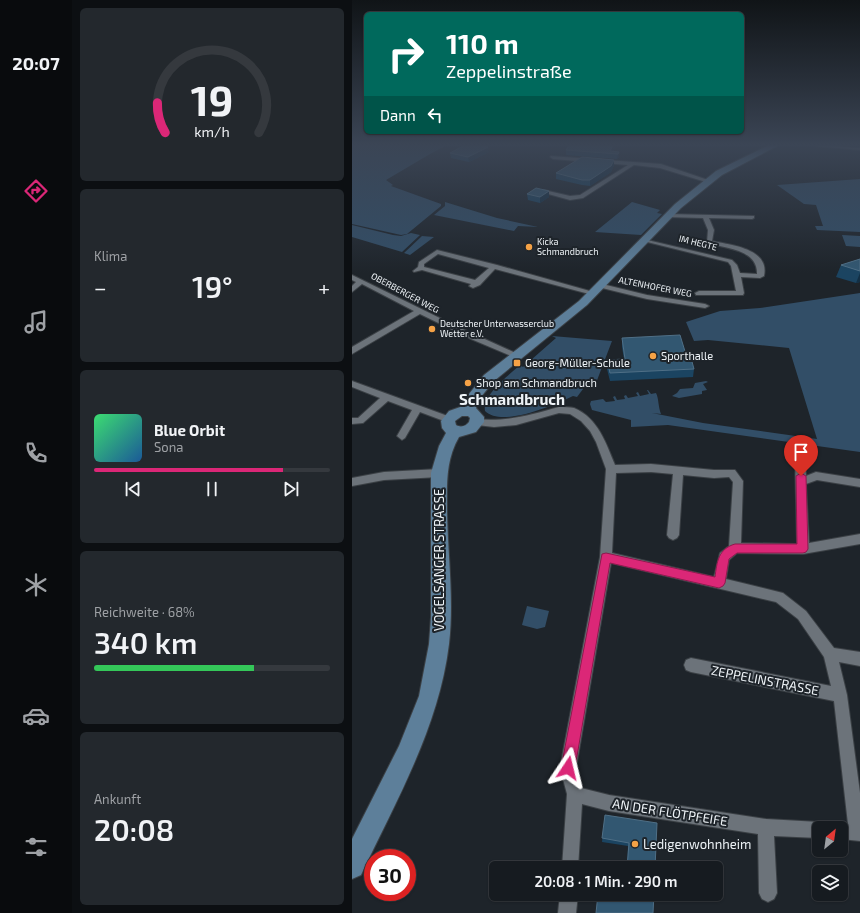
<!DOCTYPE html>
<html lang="de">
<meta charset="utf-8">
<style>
body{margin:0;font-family:"Exo 2",sans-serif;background:#23282d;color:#f1f3f6;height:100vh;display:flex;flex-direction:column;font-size:15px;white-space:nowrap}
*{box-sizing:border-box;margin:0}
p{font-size:13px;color:#9ea1a5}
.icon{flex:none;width:22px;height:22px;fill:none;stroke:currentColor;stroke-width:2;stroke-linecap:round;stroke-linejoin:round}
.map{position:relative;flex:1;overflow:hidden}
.panel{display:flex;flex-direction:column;gap:8px;padding:8px;background:#0c0f12;width:280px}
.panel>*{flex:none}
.top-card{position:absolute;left:12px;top:12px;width:380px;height:122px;border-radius:6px;box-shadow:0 1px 3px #0004,0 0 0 1px #35393e;background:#00695c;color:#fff;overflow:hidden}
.needle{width:26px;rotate:29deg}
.buttons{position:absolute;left:460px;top:821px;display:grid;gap:8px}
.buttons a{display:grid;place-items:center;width:36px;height:36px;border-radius:6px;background:#161b20;box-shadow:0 1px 3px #0004,0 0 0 1px #35393e;font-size:20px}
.speed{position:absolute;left:12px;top:849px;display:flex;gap:8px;font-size:20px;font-weight:700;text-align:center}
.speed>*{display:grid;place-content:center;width:52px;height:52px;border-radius:50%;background:#161b20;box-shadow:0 1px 3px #0004,0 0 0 1px #35393e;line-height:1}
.speed .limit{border:6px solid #d22;background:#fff;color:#111}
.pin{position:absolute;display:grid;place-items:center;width:34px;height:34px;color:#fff;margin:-41px -17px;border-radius:50% 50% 50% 0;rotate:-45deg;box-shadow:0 0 4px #0007}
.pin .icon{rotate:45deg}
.me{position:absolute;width:44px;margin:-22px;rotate:10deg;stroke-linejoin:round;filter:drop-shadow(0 0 3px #0008)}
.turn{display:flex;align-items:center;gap:14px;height:84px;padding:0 16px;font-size:18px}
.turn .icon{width:52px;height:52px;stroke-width:2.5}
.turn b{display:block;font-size:28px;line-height:34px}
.then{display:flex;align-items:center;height:38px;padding:0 16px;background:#0003;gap:8px;font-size:15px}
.big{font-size:30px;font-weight:600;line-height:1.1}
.panel .tile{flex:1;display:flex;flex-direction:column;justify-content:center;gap:6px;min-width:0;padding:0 14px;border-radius:6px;background:#23282d}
.panel .dial{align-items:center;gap:0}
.dial svg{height:104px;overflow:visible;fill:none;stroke:#35393e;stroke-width:7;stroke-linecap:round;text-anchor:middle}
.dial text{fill:#f1f3f6;stroke:none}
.song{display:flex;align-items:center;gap:12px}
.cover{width:48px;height:48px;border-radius:6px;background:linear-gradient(135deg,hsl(140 70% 55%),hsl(210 70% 35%))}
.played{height:4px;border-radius:2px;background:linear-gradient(90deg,#db2777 80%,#35393e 80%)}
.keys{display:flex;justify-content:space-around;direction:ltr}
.heat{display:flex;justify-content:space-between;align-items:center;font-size:22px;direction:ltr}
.charge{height:6px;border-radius:3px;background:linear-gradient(90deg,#34c759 68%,#35393e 0)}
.trip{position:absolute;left:137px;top:861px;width:234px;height:40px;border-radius:6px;background:#161b20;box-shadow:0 1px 3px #0004,0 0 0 1px #35393e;font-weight:600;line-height:40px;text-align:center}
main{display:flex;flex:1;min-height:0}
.dock{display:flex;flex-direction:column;width:72px;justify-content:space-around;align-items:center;background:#090b0d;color:#9ea1a5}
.dock .icon{width:28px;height:28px}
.dock .active{color:#db2777}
.dock b{font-size:18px;color:#f1f3f6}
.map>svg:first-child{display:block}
.green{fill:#324e67}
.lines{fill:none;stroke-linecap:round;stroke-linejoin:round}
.street-casing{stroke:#3b4045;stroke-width:2}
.secondary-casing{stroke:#3b4045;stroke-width:2}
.street{fill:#6c737a;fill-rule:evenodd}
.secondary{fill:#5d7f9a;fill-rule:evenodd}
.wall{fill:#1b4461}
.shaded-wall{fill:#132f44}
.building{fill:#325771;stroke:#4f6f86}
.route{fill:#db2777;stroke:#8e194d}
.poi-dot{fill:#f5a246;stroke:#1e242a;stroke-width:1.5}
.labels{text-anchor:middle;stroke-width:4;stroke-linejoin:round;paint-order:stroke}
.far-poi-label{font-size:9px;fill:#eef3f7;stroke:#1e242a;text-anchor:start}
.far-street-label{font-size:9px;fill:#eef3f7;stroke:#1e242a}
.poi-label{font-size:11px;fill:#eef3f7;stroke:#1e242a;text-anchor:start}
.near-street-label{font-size:13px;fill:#eef3f7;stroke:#1e242a}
.near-poi-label{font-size:13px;fill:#eef3f7;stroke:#1e242a;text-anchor:start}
.district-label{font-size:15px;font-weight:bold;fill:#eef3f7;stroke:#1e242a}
</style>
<main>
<nav class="dock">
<b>20:07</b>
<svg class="icon active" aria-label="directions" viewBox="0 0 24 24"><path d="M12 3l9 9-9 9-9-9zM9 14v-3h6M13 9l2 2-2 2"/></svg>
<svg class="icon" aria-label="music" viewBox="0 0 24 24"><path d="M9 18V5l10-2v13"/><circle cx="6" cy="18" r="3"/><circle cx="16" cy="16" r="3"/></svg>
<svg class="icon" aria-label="phone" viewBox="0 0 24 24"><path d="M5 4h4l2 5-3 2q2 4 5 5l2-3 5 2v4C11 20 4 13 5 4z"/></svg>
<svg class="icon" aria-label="climate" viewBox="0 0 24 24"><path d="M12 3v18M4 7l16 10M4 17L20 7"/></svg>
<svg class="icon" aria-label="car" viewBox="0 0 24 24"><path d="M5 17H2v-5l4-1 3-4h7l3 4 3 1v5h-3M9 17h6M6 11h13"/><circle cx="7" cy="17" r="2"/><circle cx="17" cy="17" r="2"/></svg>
<svg class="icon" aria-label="filters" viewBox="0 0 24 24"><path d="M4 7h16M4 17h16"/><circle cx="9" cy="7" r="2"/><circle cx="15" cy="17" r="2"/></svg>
</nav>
<section class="panel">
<div class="tile dial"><svg viewBox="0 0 100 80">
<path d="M14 69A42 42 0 1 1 86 69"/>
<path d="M14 69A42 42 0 0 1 8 46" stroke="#db2777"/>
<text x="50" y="56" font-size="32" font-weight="700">19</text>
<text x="50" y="72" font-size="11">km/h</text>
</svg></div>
<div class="tile"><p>Klima</p>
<div class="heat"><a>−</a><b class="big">19°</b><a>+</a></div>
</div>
<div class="tile">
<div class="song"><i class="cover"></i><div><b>Blue Orbit</b><p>Sona</p></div></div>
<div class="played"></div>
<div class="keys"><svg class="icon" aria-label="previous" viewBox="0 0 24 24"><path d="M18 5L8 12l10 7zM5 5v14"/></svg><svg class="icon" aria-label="pause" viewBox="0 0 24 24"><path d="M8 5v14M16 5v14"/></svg><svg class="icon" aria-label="next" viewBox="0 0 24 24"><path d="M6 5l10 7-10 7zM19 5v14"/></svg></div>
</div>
<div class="tile"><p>Reichweite · 68%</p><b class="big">340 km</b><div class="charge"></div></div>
<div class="tile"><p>Ankunft</p><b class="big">20:08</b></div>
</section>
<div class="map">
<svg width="508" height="913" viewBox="0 0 508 913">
<rect width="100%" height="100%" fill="#1e242a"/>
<g class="green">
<polygon points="5,145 148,145 93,146 78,154 34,180 41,185 39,186 89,204 89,206 55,234 49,235 0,224 0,146"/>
<polygon points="508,179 508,232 465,230 463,226 471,226 464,205 452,204 425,185"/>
<polygon points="93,202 145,218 186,227 166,226 162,231 82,215 93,206"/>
<polygon points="280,202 308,210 305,213 310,214 289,235 243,232"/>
<polygon points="0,225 41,235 49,236 59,233 68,235 50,252 0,237"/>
<polygon points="490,235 508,236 508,247 494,246"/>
<polygon points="70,236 82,237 58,255 52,253"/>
<path d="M508,293V452L316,425L279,427V420L240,410L238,404L239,401L251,399L254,402L263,401L261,397L263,396L265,400L273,399L272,396L274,395L276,398L286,396L284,393L286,392L288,396L297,394L295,390H296L299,394L304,393C307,399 306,407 309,414L300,413L351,423L465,439L437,348L356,340L342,341L334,322L368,311L408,308Z"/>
<path d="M200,336L260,341L244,383L231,385V389L225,397L221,396C202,405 150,428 133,411C130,395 157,375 168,365L171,367L204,338Z"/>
<polygon points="354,381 356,382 351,384 355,390 350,391 350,394 327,398 320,396 325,393 328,389 341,388 343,383"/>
<polygon points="175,606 197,611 193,627 185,629 170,625"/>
</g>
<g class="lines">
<g class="street-casing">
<g id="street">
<polygon points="462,145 508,148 508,150 464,146"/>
<polygon points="199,156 309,164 359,181 354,182 308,168 282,165 231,198 218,200 189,192 192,190 218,196 228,195 276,165 201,159 198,157"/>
<path d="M316,214L402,216V218L400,219L357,218L362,230L360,241C378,245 418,248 412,276L408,278L389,277L392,293L391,295H344L343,293L347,291H384L379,266L376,262L291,241V239L380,260L385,265L388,273L405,274C406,249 372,248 355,243L356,230L351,218L314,217L313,216Z"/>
<path d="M85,250L145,265L245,293L241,295L143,269L128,285L121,288L117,286L119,284L70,270L62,272L61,271L66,267L67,262ZM86,254L137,268L123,280L72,267V264Z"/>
<polygon points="0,275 104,326 168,355 164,358 119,339 68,314 0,354 0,347 62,311 10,284 0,292 0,286 4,282 0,280"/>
<polygon points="246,283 295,295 353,304 357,306 353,308 295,299 246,287"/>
<polygon points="0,381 93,415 101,416 103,418 101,420 92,421 68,412 53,438 50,440 45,436 60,410 36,401 11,423 0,424 0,418 6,418 28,398 0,387"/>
<path d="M207,407C212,407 218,407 222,408C246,418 254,443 263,465L299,464L362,470H383L391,481L389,543L445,544L443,457L444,454H452L453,457L454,476L464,472L508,479V487L465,480L454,484L457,543L508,534V544L451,554L385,553L377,560L374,579L431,593L454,611L482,648L508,652V666L487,662L495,695L508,793V841L489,839V828H482L483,825L489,823L496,824L482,701L339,672L334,670L332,665L334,660L339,658L479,686L472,657L446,619L424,602L259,563L224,768L229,788L257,795L414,819L467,822L473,824L474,828H467V838L422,836L425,893L422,899L416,902L410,899L407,893L406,834L257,811L230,804L226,868H210L215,794L208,768L248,557L254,469L244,442L238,431L229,421L218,414L207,413L164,425L142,427L125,425L120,422L125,419C155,422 178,415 207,407ZM299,472L321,474L315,535L317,538L321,540L325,538L327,535L331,475L362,478L377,477L381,482L377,546L368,553L362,577L260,553L264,473Z"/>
<polygon points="87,469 91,470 92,473 91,476 87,477 32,480 0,486 0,478 32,472"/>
<polygon points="208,894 226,894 224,913 206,913"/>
</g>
</g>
<g class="secondary-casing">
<path id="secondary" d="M417,145H427L370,175L329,208L235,305L142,381L128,398L124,408L132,417V422L124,432L107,437C93,461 95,487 95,513C96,556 102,601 97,644C87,727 44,801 9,875L0,879V839L47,746L67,696L77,644L79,617V473L87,446L94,433L90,428L89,421L97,411L111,406L117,394L132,375L227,301L323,204L364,171ZM110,416H116L118,418L117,422C114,426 109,428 104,425L103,421Z"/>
</g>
<use href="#street" class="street"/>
<use href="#secondary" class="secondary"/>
</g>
<g class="wall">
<polygon points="217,145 264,145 261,151 267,152 267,157 265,159 214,155 214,150"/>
<polygon points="137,152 117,162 99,158 98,153"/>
<polygon points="262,160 262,165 259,172 238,186 230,185 204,179 204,173"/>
<polygon points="175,194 197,197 188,203 176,200"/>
<polygon points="508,259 508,282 504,283 484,277 489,265"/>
<polygon points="270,338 335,358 342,369 341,377 258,381 255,369 255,360 272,359 270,347"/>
<polygon points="253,815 303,868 275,868 276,846 250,842"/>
</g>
<g class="shaded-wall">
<polygon points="261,145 264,145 260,153 258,151"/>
<polygon points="136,147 137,152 117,162 116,157"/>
<polygon points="267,152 267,157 265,159 266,154"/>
<polygon points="262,160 262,165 259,172 238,186 238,180"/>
<polygon points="197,191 197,197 188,203 188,197"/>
<polygon points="508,273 508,282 504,283"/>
</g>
<g class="building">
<polygon points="113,145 129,145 136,147 116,157 98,153"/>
<polygon points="217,145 261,145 258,151 267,152 266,154 214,150"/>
<polygon points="230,157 262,160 259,166 238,180 230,180 204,173"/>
<polygon points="184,188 197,191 188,197 175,194"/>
<polygon points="508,259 508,271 489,265"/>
<polygon points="328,335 335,358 339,358 342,369 258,373 255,360 273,359 270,338"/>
<polygon points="253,815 305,823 303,868 275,868 277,843 250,838"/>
<polygon points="246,894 302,894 301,913 244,913"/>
</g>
<linearGradient id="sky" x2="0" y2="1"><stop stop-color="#101417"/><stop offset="0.53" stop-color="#3b4555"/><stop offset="1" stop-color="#3b4555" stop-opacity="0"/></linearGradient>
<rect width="508" height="273" fill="url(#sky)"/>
<path class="route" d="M449,473L454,476L456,549L454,552L451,553H385L377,559L373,583L371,586L367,588L258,563L223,768L221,773L216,775L211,773L209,768L250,554L254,553L363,577C365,562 366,549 383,544H445L444,476Z"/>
<g class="poi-dot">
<circle cx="177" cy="247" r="4"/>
<circle cx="80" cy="329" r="4"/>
<circle cx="301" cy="356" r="4"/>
<rect x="161" y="359" width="8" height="8" rx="2"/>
<circle cx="116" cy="383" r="4"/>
<circle cx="283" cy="844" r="4"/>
</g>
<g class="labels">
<g class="far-poi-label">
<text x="185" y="245">Kicka<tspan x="185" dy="10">Schmandbruch</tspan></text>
<text x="88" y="327">Deutscher Unterwasserclub<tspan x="88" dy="10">Wetter e.V.</tspan></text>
</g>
<g class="far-street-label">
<text transform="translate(346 243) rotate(14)" y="3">IM HEGTE</text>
<text transform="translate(303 287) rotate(11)" y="3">ALTENHOFER WEG</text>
<text transform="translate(53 293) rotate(28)" y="3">OBERBERGER WEG</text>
</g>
<g class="poi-label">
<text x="309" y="360">Sporthalle</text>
<text x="173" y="367">Georg-Müller-Schule</text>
<text x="124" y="387">Shop am Schmandbruch</text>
</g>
<g class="near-street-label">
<text transform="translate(87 560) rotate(-90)" y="5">VOGELSANGER STRASSE</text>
<text transform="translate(413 680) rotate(11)" y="5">ZEPPELINSTRASSE</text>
<text transform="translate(318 812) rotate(9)" y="5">AN DER FLÖTPFEIFE</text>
</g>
<g class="near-poi-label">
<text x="291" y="849">Ledigenwohnheim</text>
</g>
<g class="district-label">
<text x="160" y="405">Schmandbruch</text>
</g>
</g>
</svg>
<div class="buttons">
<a><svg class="needle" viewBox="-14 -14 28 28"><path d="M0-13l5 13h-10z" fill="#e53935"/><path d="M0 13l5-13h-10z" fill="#9ea1a5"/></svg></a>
<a><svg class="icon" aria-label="layers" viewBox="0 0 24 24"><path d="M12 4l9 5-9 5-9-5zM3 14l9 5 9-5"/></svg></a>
</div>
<div class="speed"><div class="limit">30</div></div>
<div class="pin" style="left:449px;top:476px;background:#d93025"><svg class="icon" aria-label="arrive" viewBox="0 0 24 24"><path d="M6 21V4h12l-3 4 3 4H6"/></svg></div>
<svg class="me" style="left:216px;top:768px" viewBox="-20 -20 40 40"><path d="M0-17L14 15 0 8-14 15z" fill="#db2777" stroke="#fff" stroke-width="4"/></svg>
<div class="trip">20:08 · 1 Min. · 290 m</div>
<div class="top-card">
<div class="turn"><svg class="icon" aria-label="right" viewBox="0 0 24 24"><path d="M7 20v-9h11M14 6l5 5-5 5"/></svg><div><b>110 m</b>Zeppelinstraße</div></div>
<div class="then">Dann<svg class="icon" aria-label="left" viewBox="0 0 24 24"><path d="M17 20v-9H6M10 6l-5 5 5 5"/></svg></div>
</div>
</div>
</main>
